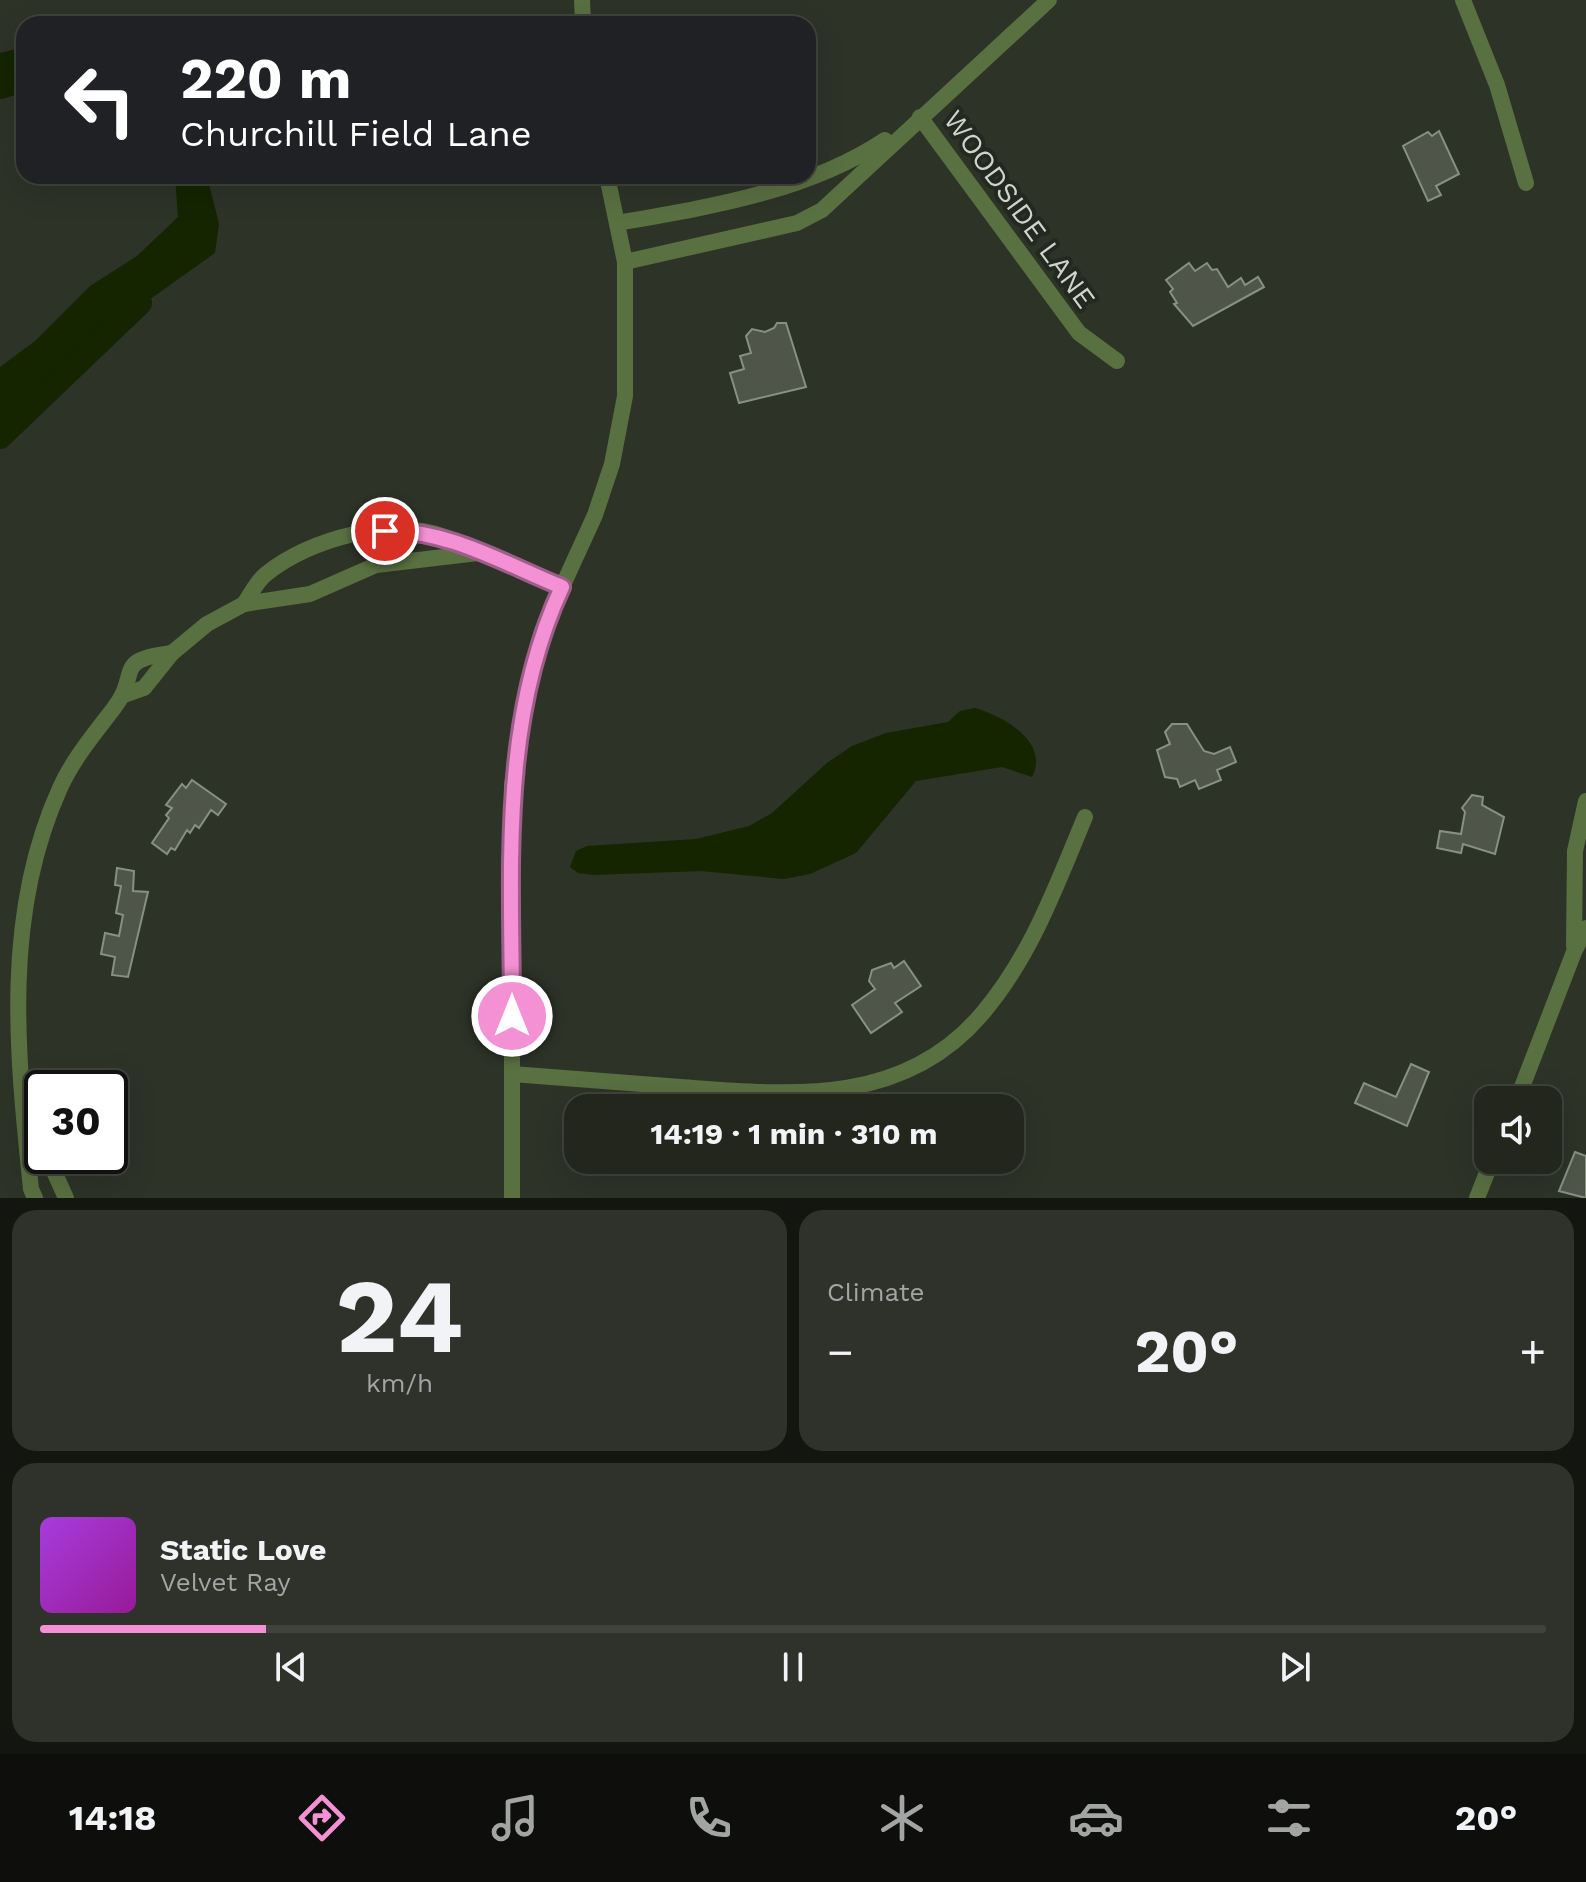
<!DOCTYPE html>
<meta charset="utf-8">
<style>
body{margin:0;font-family:"Work Sans",sans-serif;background:#2e322a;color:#f1f3f6;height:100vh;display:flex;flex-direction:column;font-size:30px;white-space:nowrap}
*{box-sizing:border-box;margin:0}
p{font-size:26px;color:#a2a5a4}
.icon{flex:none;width:44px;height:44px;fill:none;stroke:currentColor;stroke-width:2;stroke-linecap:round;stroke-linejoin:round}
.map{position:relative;height:1198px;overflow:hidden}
.panel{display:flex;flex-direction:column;gap:12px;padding:12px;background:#131510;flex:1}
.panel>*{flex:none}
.hud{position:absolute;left:16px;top:16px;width:800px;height:168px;border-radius:24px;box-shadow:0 8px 32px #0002,0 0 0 2px #3f433b;background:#202124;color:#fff;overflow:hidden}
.buttons{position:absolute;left:1474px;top:1086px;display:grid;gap:16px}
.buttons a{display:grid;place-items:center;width:88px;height:88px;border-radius:16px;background:#22261d;box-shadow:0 8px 32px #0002,0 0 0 2px #3f433b;font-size:40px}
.speed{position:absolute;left:24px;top:1070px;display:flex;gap:16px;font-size:40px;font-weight:700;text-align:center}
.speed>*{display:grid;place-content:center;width:104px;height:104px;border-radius:50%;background:#22261d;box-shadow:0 8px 32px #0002,0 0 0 2px #3f433b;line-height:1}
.speed .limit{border:4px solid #111;border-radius:12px;background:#fff;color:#111}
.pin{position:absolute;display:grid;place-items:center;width:68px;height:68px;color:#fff;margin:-34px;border:4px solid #fff;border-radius:50%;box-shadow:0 2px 8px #0007}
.me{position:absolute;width:88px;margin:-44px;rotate:0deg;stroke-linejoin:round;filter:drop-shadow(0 0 6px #0008)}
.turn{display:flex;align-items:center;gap:28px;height:168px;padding:0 32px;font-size:36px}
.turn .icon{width:104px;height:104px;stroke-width:2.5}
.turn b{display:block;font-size:56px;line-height:68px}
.big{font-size:60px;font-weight:700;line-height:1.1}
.panel .widget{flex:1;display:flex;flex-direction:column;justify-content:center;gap:12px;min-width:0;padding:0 28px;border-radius:24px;background:#2e322a}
.panel .dial{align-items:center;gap:0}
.dial b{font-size:104px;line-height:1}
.song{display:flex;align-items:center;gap:24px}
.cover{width:96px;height:96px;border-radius:12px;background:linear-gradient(135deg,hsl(280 70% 55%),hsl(300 70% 35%))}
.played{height:8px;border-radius:4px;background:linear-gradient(90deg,#f491d4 15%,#3f433b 15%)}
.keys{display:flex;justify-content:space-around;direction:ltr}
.heat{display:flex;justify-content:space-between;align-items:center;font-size:44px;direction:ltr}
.panel .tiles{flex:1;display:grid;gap:12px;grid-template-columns:1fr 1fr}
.widget:last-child{grid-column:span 2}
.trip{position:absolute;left:564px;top:1094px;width:460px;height:80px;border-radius:24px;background:#22261d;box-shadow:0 8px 32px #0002,0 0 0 2px #3f433b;font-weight:700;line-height:80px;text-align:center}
.menu{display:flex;height:128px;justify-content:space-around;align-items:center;background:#0e0f0c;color:#a2a5a4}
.menu .icon{width:56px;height:56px}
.menu .on{color:#f491d4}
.menu b{font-size:36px;color:#f1f3f6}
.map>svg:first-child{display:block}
.water{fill:#142500}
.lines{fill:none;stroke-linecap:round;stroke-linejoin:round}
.river{stroke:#142500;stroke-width:24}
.building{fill:#4f5649;stroke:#889082;stroke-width:2}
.minor{stroke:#597041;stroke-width:16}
.route-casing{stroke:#9f5e8a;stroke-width:20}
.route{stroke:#f491d4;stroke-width:14}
.labels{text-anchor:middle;stroke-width:8;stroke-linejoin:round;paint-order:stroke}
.street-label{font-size:28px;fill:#d0d4cc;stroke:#23291e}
</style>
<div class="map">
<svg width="1586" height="1198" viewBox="0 0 1586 1198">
<rect width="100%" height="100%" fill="#2d3327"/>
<g class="water">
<polygon points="24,47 24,76 0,82 0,53"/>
<polygon points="175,176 207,176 219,224 215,253 101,334 0,444 0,367 35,341 90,286 137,256 178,217"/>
<path d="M975,708C1003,716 1050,742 1032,777L1002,767L916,781L856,853L810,874L784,879L701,871L593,875L578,873L570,867L576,851L587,846L696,839L749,826L772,813L827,763L852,746L886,733L948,722L960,711Z"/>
</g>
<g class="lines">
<g class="river">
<polyline points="0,87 24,80"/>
<polyline points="0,437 140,303"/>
</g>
</g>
<g class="building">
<polygon points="1439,131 1459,174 1436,186 1441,195 1428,201 1403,146 1428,132 1432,136"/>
<polygon points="1189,263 1195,271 1207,263 1212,270 1217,269 1228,287 1241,278 1245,285 1258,277 1264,287 1193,326 1174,304 1177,303 1170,292 1173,289 1166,280"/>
<polygon points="777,323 786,323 806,387 739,403 730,373 744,369 740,356 751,353 746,336 752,329 765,332 774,328"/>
<polygon points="1172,724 1187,724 1204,751 1214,754 1230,747 1236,762 1217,770 1221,780 1199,789 1195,780 1180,787 1177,779 1165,777 1157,750 1170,744 1165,732"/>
<polygon points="192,780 226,804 218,815 211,810 199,828 195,825 190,833 187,830 175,850 171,848 167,854 152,843 169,818 166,815 172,808 166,805 182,784 186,788"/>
<polygon points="1472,795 1483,797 1482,805 1504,817 1495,854 1463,844 1461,853 1437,848 1440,831 1461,834 1465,812 1462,808"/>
<polygon points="117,868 134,871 133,891 148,892 128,977 112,975 115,957 101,954 105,933 119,936 123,915 116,913 121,886 115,885"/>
<polygon points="904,961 921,986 895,1003 902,1012 871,1033 852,1005 875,989 869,981 872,970 891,963 894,968"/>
<polygon points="1411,1064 1429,1072 1407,1126 1355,1103 1364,1083 1396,1097"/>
<polygon points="1575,1152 1586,1156 1586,1198 1559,1191"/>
</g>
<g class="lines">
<g class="minor">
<polyline points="582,0 583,24"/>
<polyline points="1463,0 1497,85 1526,183"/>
<polyline points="920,117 1079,333 1117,361"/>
<path d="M617,223C708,207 807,192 885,140"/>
<polyline points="625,262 797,223 822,210 1049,0"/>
<path d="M244,604C251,594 257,581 266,574C311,538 393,516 448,538C486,553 524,572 562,587"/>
<polyline points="124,695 144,688 172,653 207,624 244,604 310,594 376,565 478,553"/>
<polyline points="1574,946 1575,851 1586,801"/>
<path d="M512,1074C568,1078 625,1083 681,1087C790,1095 902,1107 981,1015C1031,957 1056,886 1085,817"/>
<polyline points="1517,1100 1574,952 1586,928"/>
<polyline points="27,1118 42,1146"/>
<polyline points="47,1156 66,1198"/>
<path d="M35,1198L31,1189C17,1053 2,916 60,788C73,759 95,733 114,708C141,673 112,660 172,653"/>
<polyline points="512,1198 512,785 526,693 542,631 595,515 612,464 625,396 625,262 607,176"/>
<polyline points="1477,1198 1492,1160"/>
</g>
</g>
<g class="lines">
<g class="route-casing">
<path id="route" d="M385,531C447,529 505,564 562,587C499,722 512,871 512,1016"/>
</g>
<use href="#route" class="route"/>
</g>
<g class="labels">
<g class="street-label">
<text transform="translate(1020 209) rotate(54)" y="10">WOODSIDE LANE</text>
</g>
</g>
</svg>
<div class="buttons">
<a><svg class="icon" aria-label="sound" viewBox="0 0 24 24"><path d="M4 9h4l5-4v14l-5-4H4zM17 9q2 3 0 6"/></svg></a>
</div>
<div class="speed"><div class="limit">30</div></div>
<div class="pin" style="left:385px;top:531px;background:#d93025"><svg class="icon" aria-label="arrive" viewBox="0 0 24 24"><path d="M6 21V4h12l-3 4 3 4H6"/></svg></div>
<svg class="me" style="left:512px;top:1016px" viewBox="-20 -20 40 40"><circle r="17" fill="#f491d4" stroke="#fff" stroke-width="3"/><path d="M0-11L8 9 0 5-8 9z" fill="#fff"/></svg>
<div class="trip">14:19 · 1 min · 310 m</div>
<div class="hud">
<div class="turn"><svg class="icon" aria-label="left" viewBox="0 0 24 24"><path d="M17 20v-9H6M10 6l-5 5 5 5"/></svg><div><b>220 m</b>Churchill Field Lane</div></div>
</div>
</div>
<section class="panel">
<div class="tiles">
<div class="widget dial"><b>24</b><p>km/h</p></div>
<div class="widget"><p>Climate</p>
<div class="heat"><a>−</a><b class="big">20°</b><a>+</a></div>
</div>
<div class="widget">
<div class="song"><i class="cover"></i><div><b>Static Love</b><p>Velvet Ray</p></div></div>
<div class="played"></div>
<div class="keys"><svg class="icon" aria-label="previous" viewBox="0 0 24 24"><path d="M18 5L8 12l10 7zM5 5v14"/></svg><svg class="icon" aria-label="pause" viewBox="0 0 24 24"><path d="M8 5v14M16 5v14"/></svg><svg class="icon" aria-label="next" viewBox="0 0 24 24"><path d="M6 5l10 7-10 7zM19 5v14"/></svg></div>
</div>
</div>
</section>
<nav class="menu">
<b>14:18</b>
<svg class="icon on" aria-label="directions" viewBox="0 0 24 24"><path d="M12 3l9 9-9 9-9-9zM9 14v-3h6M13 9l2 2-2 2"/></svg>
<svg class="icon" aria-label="music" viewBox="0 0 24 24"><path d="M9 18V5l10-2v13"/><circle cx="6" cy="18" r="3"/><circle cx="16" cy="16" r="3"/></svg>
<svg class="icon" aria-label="phone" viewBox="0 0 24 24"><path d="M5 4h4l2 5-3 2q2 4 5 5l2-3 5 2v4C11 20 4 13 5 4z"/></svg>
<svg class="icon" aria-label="climate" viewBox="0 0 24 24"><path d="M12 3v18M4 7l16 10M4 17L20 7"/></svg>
<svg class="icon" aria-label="car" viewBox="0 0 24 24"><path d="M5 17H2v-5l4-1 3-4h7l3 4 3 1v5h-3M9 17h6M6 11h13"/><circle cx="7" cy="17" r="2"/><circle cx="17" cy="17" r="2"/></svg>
<svg class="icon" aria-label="filters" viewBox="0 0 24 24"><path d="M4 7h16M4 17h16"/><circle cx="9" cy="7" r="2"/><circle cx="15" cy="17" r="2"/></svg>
<b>20°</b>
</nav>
